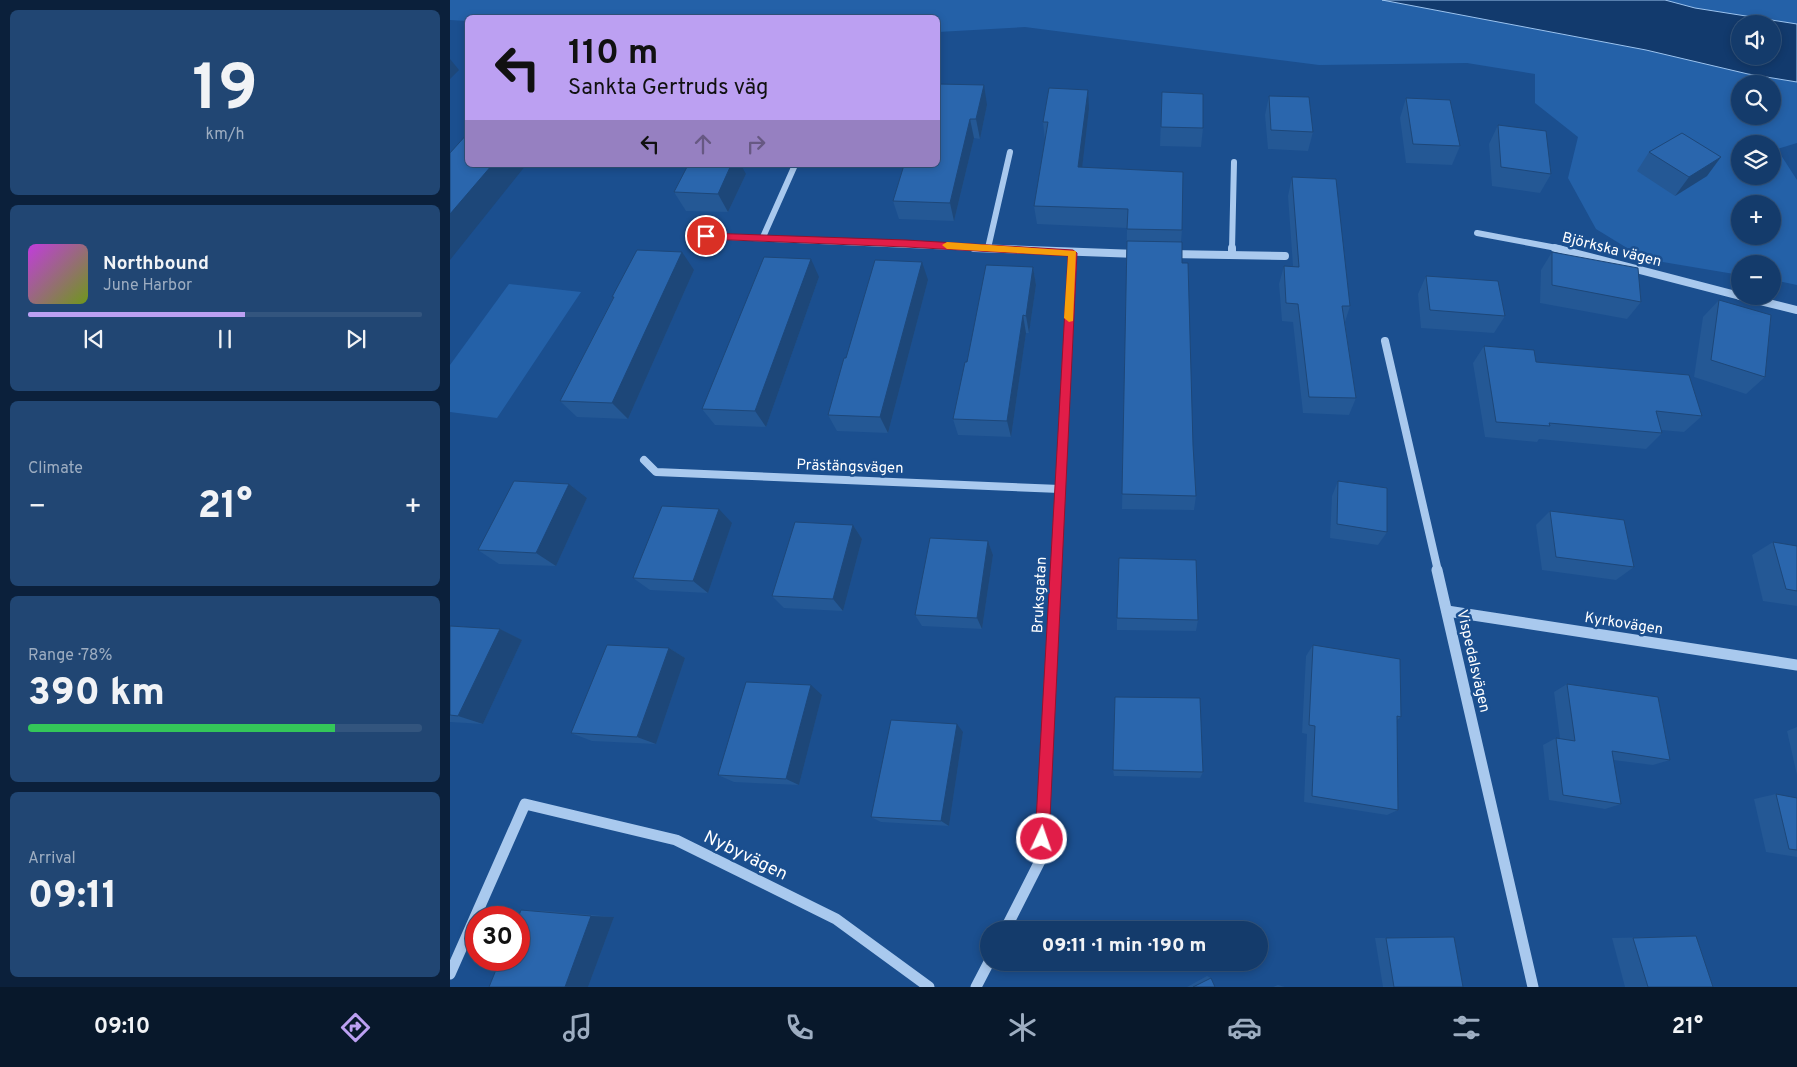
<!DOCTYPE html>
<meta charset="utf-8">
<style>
body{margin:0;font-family:Overpass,sans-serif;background:#214673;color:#f1f3f6;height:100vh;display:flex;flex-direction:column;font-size:19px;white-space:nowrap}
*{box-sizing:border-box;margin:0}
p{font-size:16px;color:#9dadc1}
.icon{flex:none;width:28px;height:28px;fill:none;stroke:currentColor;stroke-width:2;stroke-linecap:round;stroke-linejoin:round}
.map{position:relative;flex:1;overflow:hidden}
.sheet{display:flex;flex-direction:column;gap:10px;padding:10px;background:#0b203b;width:450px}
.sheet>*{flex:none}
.banner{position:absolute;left:15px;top:15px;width:475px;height:152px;border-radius:8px;box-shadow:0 2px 8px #0003,0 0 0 1px #33557e;background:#bca0f2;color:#111;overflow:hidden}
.controls{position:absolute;left:1281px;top:15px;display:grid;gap:10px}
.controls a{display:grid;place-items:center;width:50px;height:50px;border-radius:50%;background:#143b6b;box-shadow:0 2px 8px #0003,0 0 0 1px #33557e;font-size:25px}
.speed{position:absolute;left:15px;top:906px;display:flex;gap:10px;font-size:25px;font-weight:700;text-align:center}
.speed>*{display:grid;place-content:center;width:65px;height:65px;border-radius:50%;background:#143b6b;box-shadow:0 2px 8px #0003,0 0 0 1px #33557e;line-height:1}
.speed .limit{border:8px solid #d22;background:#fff;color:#111}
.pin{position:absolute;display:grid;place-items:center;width:42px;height:42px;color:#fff;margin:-21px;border:2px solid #fff;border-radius:50%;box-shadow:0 1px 5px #0007}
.me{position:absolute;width:55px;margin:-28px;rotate:3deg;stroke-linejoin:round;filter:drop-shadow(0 0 4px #0008)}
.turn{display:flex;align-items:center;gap:18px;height:105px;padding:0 20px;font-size:22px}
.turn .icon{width:65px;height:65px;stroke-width:2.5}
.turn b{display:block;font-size:35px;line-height:42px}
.lanes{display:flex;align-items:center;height:48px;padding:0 20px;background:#0003;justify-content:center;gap:25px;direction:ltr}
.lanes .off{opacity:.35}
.big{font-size:38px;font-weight:800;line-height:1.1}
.sheet .tile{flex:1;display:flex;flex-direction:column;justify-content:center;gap:8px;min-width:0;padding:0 18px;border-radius:8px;background:#214673}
.sheet .dial{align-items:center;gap:0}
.dial b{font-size:65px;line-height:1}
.song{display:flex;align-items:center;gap:15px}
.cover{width:60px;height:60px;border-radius:8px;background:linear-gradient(135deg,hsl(290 70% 55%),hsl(80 70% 35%))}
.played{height:5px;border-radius:2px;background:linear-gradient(90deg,#bca0f2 55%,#33557e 55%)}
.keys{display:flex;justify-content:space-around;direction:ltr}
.heat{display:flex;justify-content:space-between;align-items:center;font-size:28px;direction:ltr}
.charge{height:8px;border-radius:4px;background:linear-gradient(90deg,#34c759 78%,#33557e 0)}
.trip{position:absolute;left:530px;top:921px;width:288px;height:50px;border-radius:25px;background:#143b6b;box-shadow:0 2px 8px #0003,0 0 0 1px #33557e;font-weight:800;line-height:50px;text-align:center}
.tab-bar{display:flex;height:80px;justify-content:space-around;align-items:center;background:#08182b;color:#9dadc1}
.tab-bar .icon{width:35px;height:35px}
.tab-bar .on{color:#bca0f2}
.tab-bar b{font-size:22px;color:#f1f3f6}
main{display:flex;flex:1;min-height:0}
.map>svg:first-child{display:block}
.green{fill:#2461a8;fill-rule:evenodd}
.water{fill:#123a6d;stroke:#9cc4f0;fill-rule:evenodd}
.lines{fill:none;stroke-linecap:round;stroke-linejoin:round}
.minor-far2{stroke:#a9c9ee;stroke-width:6}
.minor-far1{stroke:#a9c9ee;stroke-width:8}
.minor{stroke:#a9c9ee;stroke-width:11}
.wall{fill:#245895}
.shaded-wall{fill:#1d4779}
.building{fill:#2a66ad;stroke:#1d4779}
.route{fill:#e11d48;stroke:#92132f}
.slow{fill:#f59e0b}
.labels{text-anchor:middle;stroke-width:5;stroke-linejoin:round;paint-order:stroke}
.street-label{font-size:15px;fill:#fff;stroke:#1b4f8f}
.near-street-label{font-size:18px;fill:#fff;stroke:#1b4f8f}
</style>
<main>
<section class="sheet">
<div class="tile dial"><b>19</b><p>km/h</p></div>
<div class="tile">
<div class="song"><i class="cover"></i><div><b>Northbound</b><p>June Harbor</p></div></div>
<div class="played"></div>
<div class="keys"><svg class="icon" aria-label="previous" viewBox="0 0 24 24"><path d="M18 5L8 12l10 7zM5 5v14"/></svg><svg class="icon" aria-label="pause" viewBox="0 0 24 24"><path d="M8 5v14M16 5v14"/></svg><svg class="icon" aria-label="next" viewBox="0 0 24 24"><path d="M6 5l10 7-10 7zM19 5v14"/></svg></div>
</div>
<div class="tile"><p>Climate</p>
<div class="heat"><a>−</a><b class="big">21°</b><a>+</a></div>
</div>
<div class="tile"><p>Range · 78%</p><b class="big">390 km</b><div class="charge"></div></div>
<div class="tile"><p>Arrival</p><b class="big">09:11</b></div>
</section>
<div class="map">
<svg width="1347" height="987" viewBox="0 0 1347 987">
<rect width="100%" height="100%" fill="#1b4f8f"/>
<g class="green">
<path d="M0,0H932L1196,50L1298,74L1347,82V143L1327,149L1347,180V285L1323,280L1322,264H1290V275L1195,259L1146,229L1118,178L1128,137L1085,103V74L1017,63L869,65L575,27L488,32V18H18L17,21L0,20ZM1290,84H1322V116H1290ZM1290,144H1322V176H1290ZM1290,204H1322V236H1290Z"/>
<polygon points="1215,0 1347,0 1347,24 1245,8"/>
<polygon points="59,284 131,292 47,418 0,412 0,365"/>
</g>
<path class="water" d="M932,0H1215L1245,8L1347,24V82L1298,74L1196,50ZM1290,24H1322V56H1290Z"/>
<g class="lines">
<g class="minor-far2">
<polyline points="1027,233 1112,249"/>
<polyline points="256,236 551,249"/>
<polyline points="313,237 345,165"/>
<polyline points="538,248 560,152"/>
<polyline points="782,249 784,162"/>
</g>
<g class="minor-far1">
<polyline points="524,248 687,254"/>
<polyline points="1105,248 1290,296"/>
<polyline points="720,254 835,256"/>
<polyline points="782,255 782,248"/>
<polyline points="1290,296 1347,310"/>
<polyline points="935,341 988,571"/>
<polyline points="194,460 206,472 610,489"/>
<polyline points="606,571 623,253"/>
</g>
<g class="minor">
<polyline points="987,570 1083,987"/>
<polyline points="997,611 1347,665"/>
<polyline points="555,930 591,859 606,570"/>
<polyline points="0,974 75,804 226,840 386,919 479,987"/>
<polyline points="526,987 539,962"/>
</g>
</g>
<g class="wall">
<polygon points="488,84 537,105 530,139 524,138 504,221 449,219 443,201"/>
<polygon points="712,92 753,128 751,147 710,146"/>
<polygon points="819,96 863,132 858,151 818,149 815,115"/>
<polygon points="956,98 1010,146 1002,165 956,163 950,118"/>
<polygon points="639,109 632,167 732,230 731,242 732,263 746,496 744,510 672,509 677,228 587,224 584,206 595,141 593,122"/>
<polygon points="1048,125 1101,174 1090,193 1042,186 1039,144"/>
<polygon points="1199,152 1257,176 1225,196 1187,171"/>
<polygon points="296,174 278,212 236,211 224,192"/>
<polygon points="842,177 900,306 895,322 906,398 899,415 853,413 843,322 832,321 829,284 834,266 843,266 838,196"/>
<polygon points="1102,252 1191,302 1177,319 1090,303 1091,270"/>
<polygon points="583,267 586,285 579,333 576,333 561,437 508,435 503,419 517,362"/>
<polygon points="244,270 178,419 127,417 110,401 163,298 162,297"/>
<polygon points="976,276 1055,316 1044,333 971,328 968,294"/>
<polygon points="369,277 316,427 265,425 252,409"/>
<polygon points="478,280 438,433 387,431 378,415 396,358"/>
<polygon points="1269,300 1315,377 1296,394 1244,377 1253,317"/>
<polygon points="1034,346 1086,362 1252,416 1234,432 1211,430 1212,433 1196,449 1089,439 1087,442 1035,437 1023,363"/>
<polygon points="888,481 937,532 928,545 880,538 882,496"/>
<polygon points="119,484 137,498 106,566 49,564 28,550"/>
<polygon points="1100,511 1184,567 1166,580 1092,570 1086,525"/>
<polygon points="282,523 258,593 200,590 183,578"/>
<polygon points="403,525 412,539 393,611 334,608 322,596"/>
<polygon points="538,541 543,555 532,629 472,626 465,615"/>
<polygon points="1323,542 1347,546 1347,606 1313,601 1302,555"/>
<polygon points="667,618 748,620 746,631 667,630"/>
<polygon points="0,626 50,629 72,640 33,724 0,722"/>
<polygon points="863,645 951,717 947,720 948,810 937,815 854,802 857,734 852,733 856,656"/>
<polygon points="219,648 235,658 206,744 142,741 121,733"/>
<polygon points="1117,684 1220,760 1203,765 1163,760 1171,804 1155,809 1099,800 1093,745 1106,738 1110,739 1104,692"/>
<polygon points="372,695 349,785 284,782 268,775"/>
<polygon points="1347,727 1347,775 1337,731"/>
<polygon points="513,732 499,826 431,822 421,817"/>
<polygon points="663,770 753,772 750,778 664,776"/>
<polygon points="1326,794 1347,798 1347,857 1316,852 1304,799"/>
<polygon points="71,910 96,911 164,917 138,987"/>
<polygon points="1246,936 1263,987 1175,987 1162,938"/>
<polygon points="1004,937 1013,987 933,987 925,938"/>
<polygon points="757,976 761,978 765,987 737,987"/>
<polygon points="828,985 835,987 823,987"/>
</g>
<g class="shaded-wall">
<polygon points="0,59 9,70 0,79"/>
<polygon points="534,85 537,105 530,139 526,119"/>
<polygon points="638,90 639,109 630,186 628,167"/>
<polygon points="520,119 524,138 504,221 500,203"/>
<polygon points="1271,157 1257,176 1225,196 1239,177"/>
<polygon points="42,165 76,165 0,260 0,214"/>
<polygon points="281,165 291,165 296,174 278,212 268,194"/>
<polygon points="232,252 244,270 178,419 162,403"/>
<polygon points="361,259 369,277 316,427 305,411"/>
<polygon points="472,262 478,280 438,433 430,417"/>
<polygon points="583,267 586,285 579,333 576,316"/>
<polygon points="573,315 576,333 561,437 557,421"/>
<polygon points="119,484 137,498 106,566 86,553"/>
<polygon points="269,509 282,523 258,593 243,581"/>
<polygon points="403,525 412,539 393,611 383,599"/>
<polygon points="538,541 543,555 532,629 527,618"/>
<polygon points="50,629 72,640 33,724 8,716"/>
<polygon points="219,648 235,658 206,744 187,737"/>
<polygon points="361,685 372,695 349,785 336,779"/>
<polygon points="507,724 513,732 499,826 491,821"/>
<polygon points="141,916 164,917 138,987 115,987"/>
</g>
<g class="building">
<polygon points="488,84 534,85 526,119 520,119 500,203 443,201 454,165 488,165"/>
<polygon points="599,88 638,90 628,167 733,172 732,230 677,229 678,209 584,206 598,122 593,122"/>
<polygon points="712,92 753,94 753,128 711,127"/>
<polygon points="819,96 859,97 863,132 821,130"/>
<polygon points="956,98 1000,100 1010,146 963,144"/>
<polygon points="1048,125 1096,131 1101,174 1051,167"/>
<polygon points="18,133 18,165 42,165 0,214 0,153"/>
<polygon points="1232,133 1271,157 1239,177 1199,152"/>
<polygon points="238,165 281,165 268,194 224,192"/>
<polygon points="842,177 886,179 900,306 892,306 906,398 859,397 848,304 836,303 834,266 849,267"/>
<polygon points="677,241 732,242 732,263 738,263 743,445 746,496 672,494"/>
<polygon points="187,250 232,252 162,403 110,401 164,297 162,297"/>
<polygon points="1102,252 1188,268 1191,302 1102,285"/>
<polygon points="314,257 361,259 305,411 252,409"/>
<polygon points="425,260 472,262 430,417 378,415 394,358 396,358"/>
<polygon points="536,265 583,267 576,316 573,315 557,421 503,419 515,362 517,362"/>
<polygon points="976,276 1048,281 1055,316 980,310"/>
<polygon points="1269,300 1321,315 1315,377 1261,360"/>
<polygon points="1034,346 1084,350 1086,362 1239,375 1252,416 1206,411 1212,433 1099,423 1100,426 1046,422"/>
<polygon points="64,481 119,484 86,553 28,550"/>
<polygon points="888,481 937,488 937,532 887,524"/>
<polygon points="212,506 269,509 243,581 183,578"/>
<polygon points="1100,511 1174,520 1184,567 1106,557"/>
<polygon points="345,522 403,525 383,599 322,596"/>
<polygon points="480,538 538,541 527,618 465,615"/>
<polygon points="1323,542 1347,546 1347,591 1336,589"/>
<polygon points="669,558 746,560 748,620 667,618"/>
<polygon points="0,626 50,629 8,716 0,715"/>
<polygon points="157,645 219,648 187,737 121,733"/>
<polygon points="863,645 950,659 951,717 947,716 948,810 862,796 865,726 859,725"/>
<polygon points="296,682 361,685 336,779 268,775"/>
<polygon points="1117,684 1208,697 1220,760 1162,751 1171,804 1113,795 1106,738 1125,741"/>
<polygon points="665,697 750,698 753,772 663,770"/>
<polygon points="441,720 507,724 491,821 421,817"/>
<polygon points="1326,794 1347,798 1347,850 1339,849"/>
<polygon points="71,910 141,916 115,987 39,987 50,960 69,960 69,918 68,918"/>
<polygon points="1246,936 1263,987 1198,987 1183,938"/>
<polygon points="1004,937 1013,987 944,987 936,938"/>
<polygon points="761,978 765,987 743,987"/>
</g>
<polygon class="route" points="256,233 456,240 623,250 627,253 599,839 597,844 592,846 587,844 585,839 618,256 456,247 256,239 251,236"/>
<polygon class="slow" points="497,242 626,251 623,321 619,322 614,318 618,256 497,249 492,245"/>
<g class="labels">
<g class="street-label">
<text transform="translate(1162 249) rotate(14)" y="5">Björkska vägen</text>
<text transform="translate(400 466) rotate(2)" y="5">Prästängsvägen</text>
<text transform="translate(589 595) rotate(-87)" y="5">Bruksgatan</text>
<text transform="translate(1174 623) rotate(9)" y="5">Kyrkovägen</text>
<text transform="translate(1024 661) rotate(77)" y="5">Vispedalsvägen</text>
</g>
<g class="near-street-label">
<text transform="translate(296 855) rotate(26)" y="6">Nybyvägen</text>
</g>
</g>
</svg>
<div class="controls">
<a><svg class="icon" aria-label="sound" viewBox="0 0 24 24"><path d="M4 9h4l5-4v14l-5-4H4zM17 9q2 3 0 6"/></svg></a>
<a><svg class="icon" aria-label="search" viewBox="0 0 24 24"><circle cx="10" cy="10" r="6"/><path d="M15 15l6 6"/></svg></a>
<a><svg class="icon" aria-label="layers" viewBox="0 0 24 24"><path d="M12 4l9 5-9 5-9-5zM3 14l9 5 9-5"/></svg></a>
<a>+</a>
<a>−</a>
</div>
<div class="speed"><div class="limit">30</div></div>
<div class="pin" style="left:256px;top:236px;background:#d93025"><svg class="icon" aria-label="arrive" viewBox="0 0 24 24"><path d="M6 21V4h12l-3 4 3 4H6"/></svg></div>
<svg class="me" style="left:592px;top:839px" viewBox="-20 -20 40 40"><circle r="17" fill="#e11d48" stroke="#fff" stroke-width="3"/><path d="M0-11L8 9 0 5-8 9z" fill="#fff"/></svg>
<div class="trip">09:11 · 1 min · 190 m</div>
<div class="banner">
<div class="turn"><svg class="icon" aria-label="left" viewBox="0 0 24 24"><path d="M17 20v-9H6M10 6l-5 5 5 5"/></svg><div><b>110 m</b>Sankta Gertruds väg</div></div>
<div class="lanes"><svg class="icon" aria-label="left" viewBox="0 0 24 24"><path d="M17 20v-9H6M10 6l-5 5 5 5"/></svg><svg class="icon off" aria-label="ahead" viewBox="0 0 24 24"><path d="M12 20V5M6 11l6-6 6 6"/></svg><svg class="icon off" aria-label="right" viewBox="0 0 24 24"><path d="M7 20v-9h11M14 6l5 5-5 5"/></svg></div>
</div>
</div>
</main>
<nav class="tab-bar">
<b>09:10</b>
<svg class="icon on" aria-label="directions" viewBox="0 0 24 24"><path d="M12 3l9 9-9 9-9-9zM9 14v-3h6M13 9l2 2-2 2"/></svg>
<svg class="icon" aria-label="music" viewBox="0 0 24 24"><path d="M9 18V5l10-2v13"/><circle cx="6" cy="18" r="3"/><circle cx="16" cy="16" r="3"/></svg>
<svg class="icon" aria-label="phone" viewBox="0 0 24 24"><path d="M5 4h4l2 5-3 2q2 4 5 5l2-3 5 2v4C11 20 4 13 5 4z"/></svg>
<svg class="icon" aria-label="climate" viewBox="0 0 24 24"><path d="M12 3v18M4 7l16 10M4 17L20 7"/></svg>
<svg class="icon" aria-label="car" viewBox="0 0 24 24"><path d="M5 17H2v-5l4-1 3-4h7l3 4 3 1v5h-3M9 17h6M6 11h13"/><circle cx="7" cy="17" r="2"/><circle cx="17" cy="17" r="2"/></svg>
<svg class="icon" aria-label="filters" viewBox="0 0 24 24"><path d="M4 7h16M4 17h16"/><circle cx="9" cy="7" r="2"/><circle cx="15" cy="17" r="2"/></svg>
<b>21°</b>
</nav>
